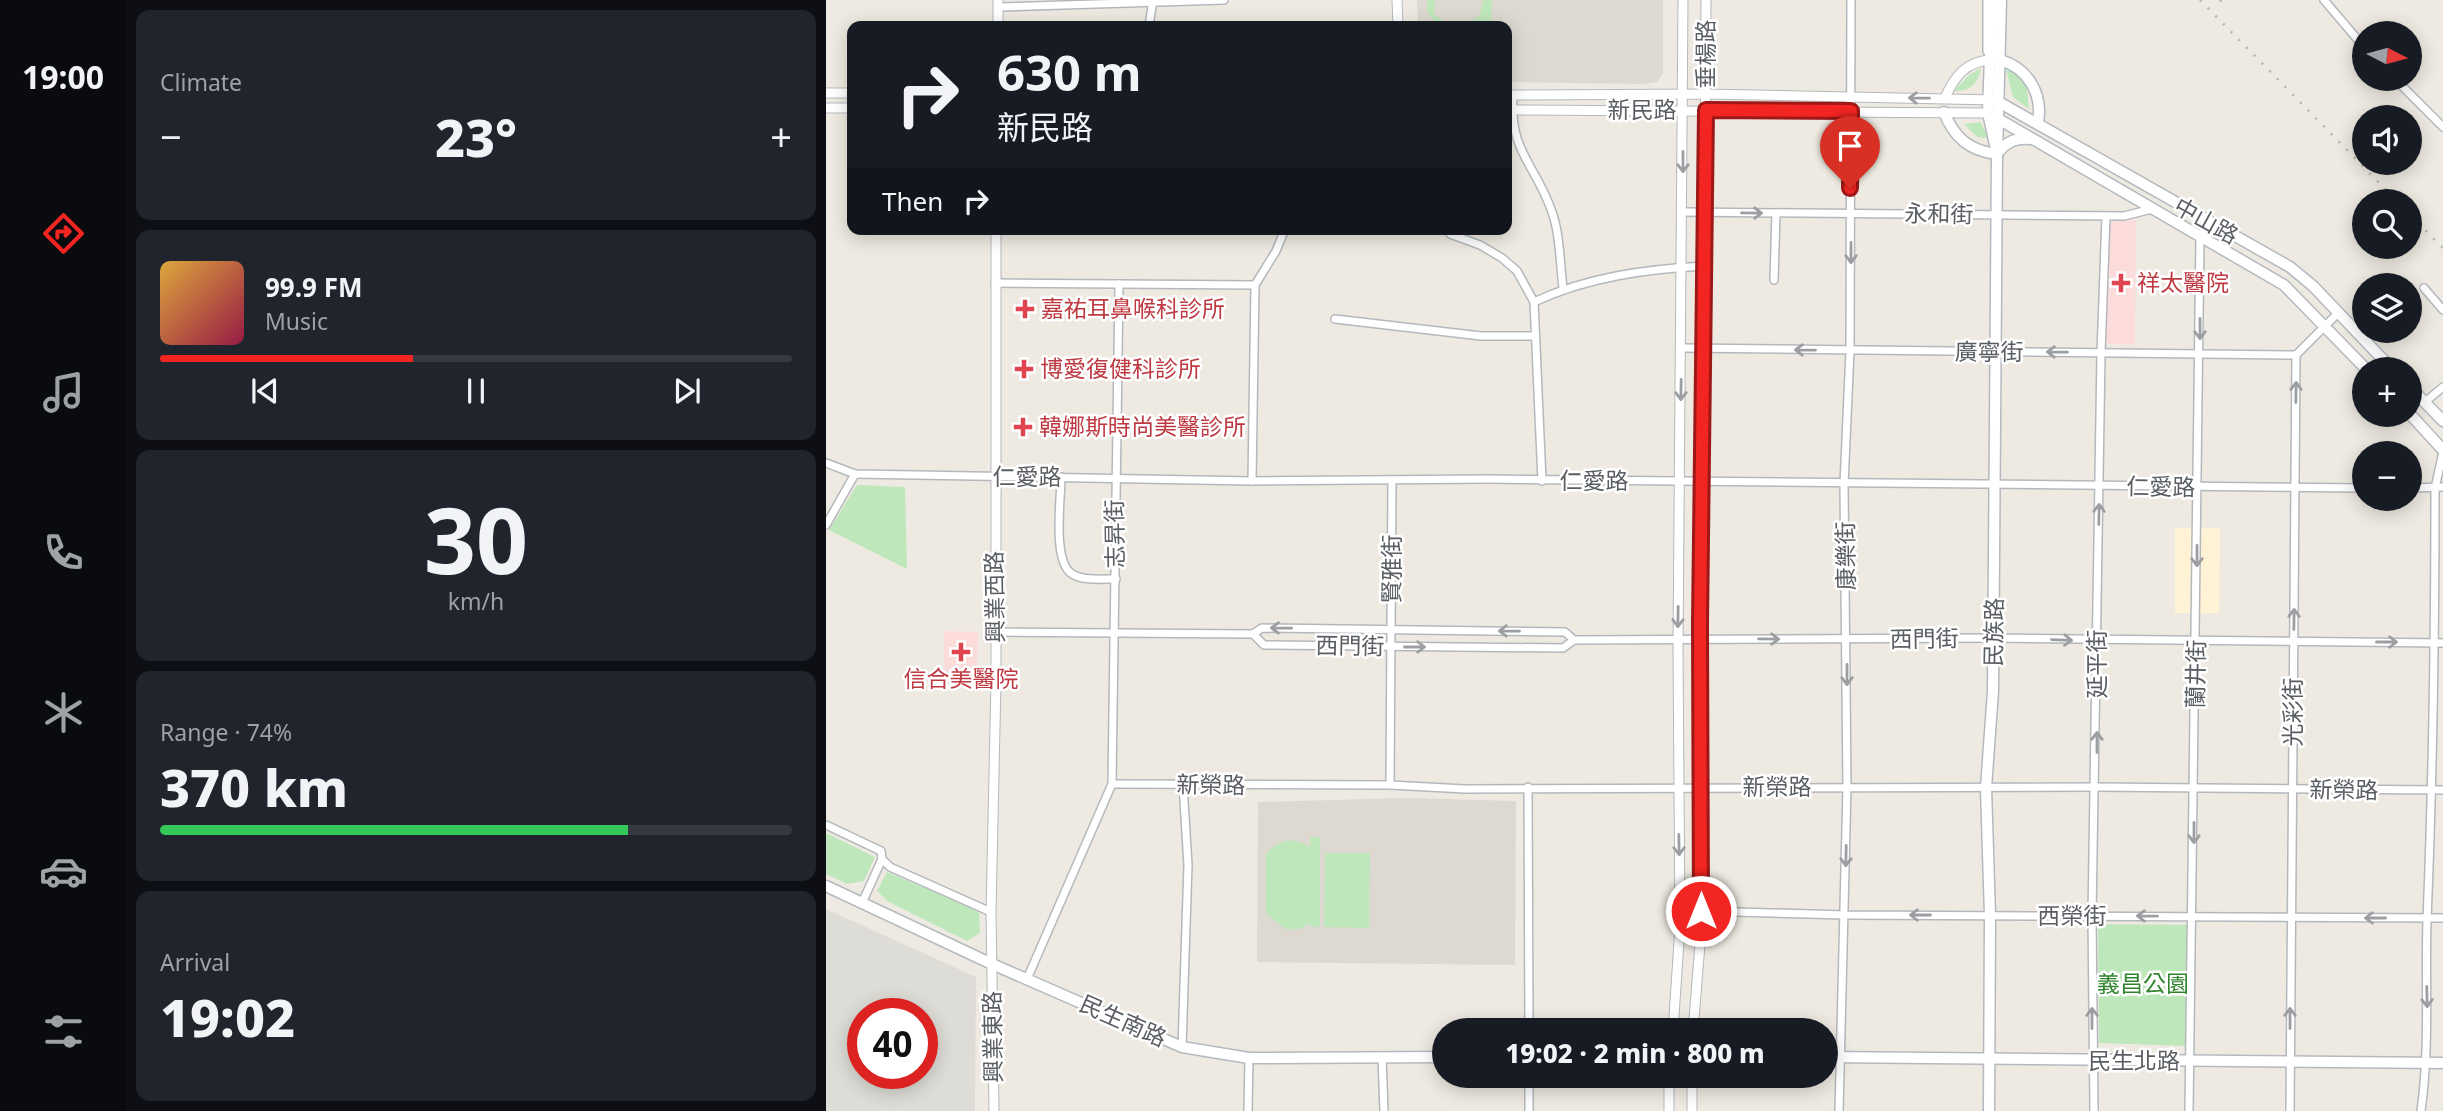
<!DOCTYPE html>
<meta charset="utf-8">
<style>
body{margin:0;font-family:"Noto Sans","Noto Sans TC",sans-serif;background:#20242c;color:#f1f3f6;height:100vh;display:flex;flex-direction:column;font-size:26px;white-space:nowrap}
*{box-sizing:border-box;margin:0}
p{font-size:23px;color:#9ea1a6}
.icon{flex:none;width:38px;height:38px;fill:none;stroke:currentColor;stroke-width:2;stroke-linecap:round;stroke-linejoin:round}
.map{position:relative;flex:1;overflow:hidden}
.details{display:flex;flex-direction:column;gap:10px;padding:10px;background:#0d0f14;width:700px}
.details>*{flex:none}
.top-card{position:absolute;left:21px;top:21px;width:665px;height:214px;border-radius:14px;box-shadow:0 4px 18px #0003;background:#171b24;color:#f1f3f6;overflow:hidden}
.needle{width:46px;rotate:96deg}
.buttons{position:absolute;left:1526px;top:21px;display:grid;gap:14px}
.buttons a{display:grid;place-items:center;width:70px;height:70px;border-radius:50%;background:#171b24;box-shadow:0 4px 18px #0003;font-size:35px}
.speed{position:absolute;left:21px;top:998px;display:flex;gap:14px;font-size:35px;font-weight:700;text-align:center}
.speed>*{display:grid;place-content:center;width:91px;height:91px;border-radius:50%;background:#171b24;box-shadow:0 4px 18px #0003;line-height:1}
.speed .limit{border:10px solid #d22;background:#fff;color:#111}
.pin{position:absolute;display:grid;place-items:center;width:60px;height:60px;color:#fff;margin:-72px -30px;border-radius:50% 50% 50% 0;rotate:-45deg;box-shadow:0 0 7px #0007}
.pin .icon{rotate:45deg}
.me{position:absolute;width:77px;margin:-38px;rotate:0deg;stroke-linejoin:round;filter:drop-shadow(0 0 5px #0008)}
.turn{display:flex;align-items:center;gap:24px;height:147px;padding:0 35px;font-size:32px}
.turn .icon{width:91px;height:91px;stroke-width:2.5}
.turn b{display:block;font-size:49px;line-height:60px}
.then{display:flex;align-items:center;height:66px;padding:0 35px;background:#0003;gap:14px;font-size:26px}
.big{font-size:52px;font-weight:800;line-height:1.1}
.details .card{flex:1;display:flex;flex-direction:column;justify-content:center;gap:10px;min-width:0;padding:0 24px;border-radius:14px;background:#20242c}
.details .dial{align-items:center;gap:0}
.dial b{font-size:91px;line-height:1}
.song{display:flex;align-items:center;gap:21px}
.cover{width:84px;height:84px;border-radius:10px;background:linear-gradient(135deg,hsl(40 70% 55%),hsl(340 70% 35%))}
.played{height:7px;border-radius:4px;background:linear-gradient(90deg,#f22522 40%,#363941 40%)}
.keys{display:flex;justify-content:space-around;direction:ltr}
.heat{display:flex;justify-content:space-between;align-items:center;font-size:38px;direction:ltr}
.charge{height:10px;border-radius:5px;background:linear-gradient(90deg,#34c759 74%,#363941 0)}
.trip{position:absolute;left:606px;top:1018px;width:406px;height:70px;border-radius:35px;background:#171b24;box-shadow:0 4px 18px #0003;font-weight:800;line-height:70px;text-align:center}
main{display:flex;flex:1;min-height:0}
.menu{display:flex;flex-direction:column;width:126px;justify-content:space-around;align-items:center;background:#090b0e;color:#9ea1a6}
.menu .icon{width:49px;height:49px}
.menu .active{color:#f22522}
.menu b{font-size:32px;color:#f1f3f6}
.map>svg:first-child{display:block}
.commercial{fill:#fff2d5}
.industrial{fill:#dedcd6;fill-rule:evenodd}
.education{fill:#ded9d0}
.medical{fill:#fcdcdb}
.green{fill:#bfe7bc}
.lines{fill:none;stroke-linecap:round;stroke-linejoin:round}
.minor-casing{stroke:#b4b8bd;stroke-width:10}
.tertiary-casing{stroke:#b4b8bd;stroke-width:11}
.secondary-casing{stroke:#b5b9bf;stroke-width:13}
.minor{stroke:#fff;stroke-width:7}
.tertiary{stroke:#fff;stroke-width:9}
.secondary{stroke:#fff;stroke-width:10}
.rail{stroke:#b3b4b4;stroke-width:2.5;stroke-dasharray:2 9;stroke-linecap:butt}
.oneway{stroke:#9c9ea1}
.route-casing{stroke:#9d1816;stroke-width:18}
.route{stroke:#f22522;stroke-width:12}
.health-dot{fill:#e0444e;stroke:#fff;stroke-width:2.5}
.labels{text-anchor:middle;stroke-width:5;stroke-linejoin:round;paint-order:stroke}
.street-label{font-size:23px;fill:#5a5e63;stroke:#fff}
.health-label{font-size:23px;fill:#be3a42;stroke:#fff;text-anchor:start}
.park-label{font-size:23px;fill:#31852f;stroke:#fff}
</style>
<main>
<nav class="menu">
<b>19:00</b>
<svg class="icon active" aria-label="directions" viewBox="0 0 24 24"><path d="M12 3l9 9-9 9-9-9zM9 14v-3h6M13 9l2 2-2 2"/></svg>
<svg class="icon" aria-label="music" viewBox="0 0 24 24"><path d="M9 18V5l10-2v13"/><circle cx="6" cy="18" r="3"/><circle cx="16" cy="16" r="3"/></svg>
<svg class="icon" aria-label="phone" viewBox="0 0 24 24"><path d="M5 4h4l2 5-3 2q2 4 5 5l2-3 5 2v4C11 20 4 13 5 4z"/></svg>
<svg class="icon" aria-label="climate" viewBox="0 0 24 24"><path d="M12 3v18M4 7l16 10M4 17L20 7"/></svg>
<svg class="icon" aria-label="car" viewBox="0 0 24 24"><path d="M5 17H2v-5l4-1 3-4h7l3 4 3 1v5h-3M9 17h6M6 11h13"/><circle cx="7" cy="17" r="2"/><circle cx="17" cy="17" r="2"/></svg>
<svg class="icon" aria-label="filters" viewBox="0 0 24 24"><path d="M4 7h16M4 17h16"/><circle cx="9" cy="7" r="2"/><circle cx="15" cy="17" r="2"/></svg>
</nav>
<section class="details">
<div class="card"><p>Climate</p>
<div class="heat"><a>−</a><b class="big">23°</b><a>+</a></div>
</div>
<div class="card">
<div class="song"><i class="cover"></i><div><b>99.9 FM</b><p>Music</p></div></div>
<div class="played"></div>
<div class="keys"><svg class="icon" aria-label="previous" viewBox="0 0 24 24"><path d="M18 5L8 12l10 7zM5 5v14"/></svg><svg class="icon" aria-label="pause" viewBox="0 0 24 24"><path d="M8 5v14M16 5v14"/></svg><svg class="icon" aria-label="next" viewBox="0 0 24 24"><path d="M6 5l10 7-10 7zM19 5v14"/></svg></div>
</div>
<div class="card dial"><b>30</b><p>km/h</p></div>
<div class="card"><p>Range · 74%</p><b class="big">370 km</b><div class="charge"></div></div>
<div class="card"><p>Arrival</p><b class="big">19:02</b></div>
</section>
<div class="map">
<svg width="1617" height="1111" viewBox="0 0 1617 1111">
<rect width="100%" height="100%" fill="#eeeae1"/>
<polygon class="commercial" points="1349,528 1394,528 1393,613 1349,613"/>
<path class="industrial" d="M0,909L150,977L149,1111H0ZM96,1013V1073H37V1013Z"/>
<g class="education">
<polygon points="591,0 837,0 837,73 831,82 817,84 681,82 681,26 592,26"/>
<polygon points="581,798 690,801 689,965 431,962 432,802"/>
</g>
<g class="medical">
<polygon points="1310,220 1309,344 1279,344 1283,222"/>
<polygon points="118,631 152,632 151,673 118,673"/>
</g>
<g class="green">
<polygon points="601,0 609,0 608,14 625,26 611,26 601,11"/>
<polygon points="657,0 666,0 665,26 637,26 654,15"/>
<path d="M1155,68C1152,84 1144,91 1128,91L1143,75Z"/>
<polygon points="1180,69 1192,73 1201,87 1203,109 1187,97"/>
<polygon points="1154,122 1163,138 1151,137 1138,124"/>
<polygon points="31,485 79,487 81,569 3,530"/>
<polygon points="0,833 49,857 38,881 21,884 0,874"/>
<path d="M484,837H494V927H485L484,923L474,929H459L440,913V854C453,839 467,836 484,847Z"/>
<polygon points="499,853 544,853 543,928 498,927"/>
<polygon points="61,872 153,911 154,933 141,941 61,901 51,891"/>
<polygon points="1272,924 1362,925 1359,1046 1273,1043"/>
</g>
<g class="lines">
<g class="minor-casing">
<g id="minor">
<polyline points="1498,0 1538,47"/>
<polyline points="1161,1 1161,51"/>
<polyline points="173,7 398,0"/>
<polyline points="323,26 327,0"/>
<polyline points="1569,79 1617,127"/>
<path d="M687,95C683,153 710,164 726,212C734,234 734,264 737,288"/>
<polyline points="857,212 1298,216 1326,209"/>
<polyline points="623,229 624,234 654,245 676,258 691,271 708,302 716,481"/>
<polyline points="948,280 950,213"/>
<polyline points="169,283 429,285"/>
<polyline points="1598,288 1617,310"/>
<path d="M708,302C761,277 821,269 879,266"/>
<polyline points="509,319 655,336 707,336"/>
<polyline points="856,348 1470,355"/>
<polyline points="1470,355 1511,314"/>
<polyline points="1599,402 1617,387"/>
<polyline points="0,463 29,474 426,481 661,479 1538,488"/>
<path d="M235,477C235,499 226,561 246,574C257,581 277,579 290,579"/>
<polyline points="426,481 429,285 450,251 459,229"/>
<polyline points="1584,488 1617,487"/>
<polyline points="0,525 29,474"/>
<polyline points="169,632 427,634 436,628 739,632 748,640"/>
<polyline points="427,634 438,645 737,648 748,640 1168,638 1617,643"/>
<polyline points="286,784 564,785 639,789 1270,787 1617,790"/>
<polyline points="564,785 566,480"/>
<polyline points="702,787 703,1031"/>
<polyline points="0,825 55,851 56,859 64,867 165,912"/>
<polyline points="36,903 56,859"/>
<polyline points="875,911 1020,915 1617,918"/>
<polyline points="201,979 286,784 293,284"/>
<polyline points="664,1024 664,1031"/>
<polyline points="356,1047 362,865 357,785"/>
<polyline points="556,1057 558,1111"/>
<polyline points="422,1111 423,1058"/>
<polyline points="703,1111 703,1076"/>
<polyline points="1013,1111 1021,787 1018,484 1024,351 1025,0"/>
<polyline points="1268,1111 1266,915 1275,353 1280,216"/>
<polyline points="1363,1111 1374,236 1384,222"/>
<polyline points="1464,1111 1470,355"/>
<path d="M1595,1111C1604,1047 1599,984 1601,920C1607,775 1609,632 1609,488L1617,452"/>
</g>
</g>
<g class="tertiary-casing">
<g id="tertiary">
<polyline points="571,0 572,26"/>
<polyline points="172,26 172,0"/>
<polyline points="0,93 26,93"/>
<polyline points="681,95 880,94 1169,100"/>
<path d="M1119,98C1128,77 1140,61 1165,60"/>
<polyline points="0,108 26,108"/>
<polyline points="681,110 1162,113"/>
<polyline points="847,1031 854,927 852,649 857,0"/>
<polyline points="867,1031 875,932 880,0"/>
<polyline points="168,1111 165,912 170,681 170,229"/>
<polyline points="843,1111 843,1076"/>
<polyline points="866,1111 866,1076"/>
</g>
</g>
<g class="secondary-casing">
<g id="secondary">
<path d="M1175,0L1171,154C1180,141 1190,138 1205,139"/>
<path d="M1174,60C1202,68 1217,94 1212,122"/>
<polyline points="1171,101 1464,267 1487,286 1566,369"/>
<path d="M1118,112C1128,138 1144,151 1171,154"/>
<polyline points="1162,113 1458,285 1540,369"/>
<polyline points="1584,387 1617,421"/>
<polyline points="1584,414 1617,450"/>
<polyline points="0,886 166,964 356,1047 423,1058 618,1057"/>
<polyline points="999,1057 1617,1063"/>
<polyline points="1163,1111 1164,916 1160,788 1167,691 1171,154 1162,113 1166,0"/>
</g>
</g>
<use href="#minor" class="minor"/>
<use href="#tertiary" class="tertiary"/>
<use href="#secondary" class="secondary"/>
<g class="rail">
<polyline points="1374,0 1571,201"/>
<polyline points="1394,0 1397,3"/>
<polyline points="1584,215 1617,248"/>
</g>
</g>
<defs><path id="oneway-shaft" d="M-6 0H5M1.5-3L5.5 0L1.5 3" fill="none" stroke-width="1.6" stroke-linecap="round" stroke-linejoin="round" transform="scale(1.75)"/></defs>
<g class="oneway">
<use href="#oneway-shaft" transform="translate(1093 98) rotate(-179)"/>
<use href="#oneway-shaft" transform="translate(857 162) rotate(90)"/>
<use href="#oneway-shaft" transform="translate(926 213) rotate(1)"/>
<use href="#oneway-shaft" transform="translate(1025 253) rotate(90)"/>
<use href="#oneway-shaft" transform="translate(1374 329) rotate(90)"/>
<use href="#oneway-shaft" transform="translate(979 350) rotate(-179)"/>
<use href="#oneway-shaft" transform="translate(1231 352) rotate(-179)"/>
<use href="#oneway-shaft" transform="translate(855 390) rotate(91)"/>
<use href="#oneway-shaft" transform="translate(1470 392) rotate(-89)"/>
<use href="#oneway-shaft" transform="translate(1273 514) rotate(-89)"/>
<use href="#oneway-shaft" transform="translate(1371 556) rotate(90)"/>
<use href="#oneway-shaft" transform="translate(852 617) rotate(91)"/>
<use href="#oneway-shaft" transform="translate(1468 619) rotate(-89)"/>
<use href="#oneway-shaft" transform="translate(455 628) rotate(-179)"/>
<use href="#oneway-shaft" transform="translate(683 631) rotate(-179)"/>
<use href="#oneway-shaft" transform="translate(943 639) rotate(1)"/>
<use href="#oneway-shaft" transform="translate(1236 640) rotate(2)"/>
<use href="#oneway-shaft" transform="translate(1561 642)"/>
<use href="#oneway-shaft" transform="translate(589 647)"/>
<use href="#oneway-shaft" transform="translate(1021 675) rotate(90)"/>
<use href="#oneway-shaft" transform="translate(1271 742) rotate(-90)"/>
<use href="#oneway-shaft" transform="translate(1368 833) rotate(90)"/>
<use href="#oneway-shaft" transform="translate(853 845) rotate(89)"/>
<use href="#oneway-shaft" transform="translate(1020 856) rotate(91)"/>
<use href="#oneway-shaft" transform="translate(1094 915) rotate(-180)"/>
<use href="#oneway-shaft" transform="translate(1321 916) rotate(-179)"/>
<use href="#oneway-shaft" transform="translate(1549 918) rotate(180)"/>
<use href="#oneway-shaft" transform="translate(1601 997) rotate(89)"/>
<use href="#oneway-shaft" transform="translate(1266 1018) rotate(-90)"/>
<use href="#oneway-shaft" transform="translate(1464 1018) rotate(-90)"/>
</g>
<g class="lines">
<g class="route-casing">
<polyline id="route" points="875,911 874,624 880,110 1025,111 1024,188"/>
</g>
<use href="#route" class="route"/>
</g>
<g class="health-dot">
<path d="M1291.5 272.5h7v7h7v7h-7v7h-7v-7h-7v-7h7z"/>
<path d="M195.5 298.5h7v7h7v7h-7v7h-7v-7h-7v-7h7z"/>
<path d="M194.5 358.5h7v7h7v7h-7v7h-7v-7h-7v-7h7z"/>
<path d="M193.5 416.5h7v7h7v7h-7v7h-7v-7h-7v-7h7z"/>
<path d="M131.5 641.5h7v7h7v7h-7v7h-7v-7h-7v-7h7z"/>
</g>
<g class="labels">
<g class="street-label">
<text transform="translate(880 54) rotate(-90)" y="8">垂楊路</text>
<text x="816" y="118">新民路</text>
<text transform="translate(1113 214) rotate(1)" y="8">永和街</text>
<text transform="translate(1380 221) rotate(29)" y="8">中山路</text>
<text x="1163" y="360">廣寧街</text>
<text x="201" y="485">仁愛路</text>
<text x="768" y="489">仁愛路</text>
<text transform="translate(1335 487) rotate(1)" y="8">仁愛路</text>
<text transform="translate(289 534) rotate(-91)" y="8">志昇街</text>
<text transform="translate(1020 556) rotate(-91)" y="8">康樂街</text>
<text transform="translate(566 569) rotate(-90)" y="8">賢雅街</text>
<text transform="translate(169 597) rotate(-91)" y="8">興業西路</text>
<text transform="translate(1168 632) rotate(-89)" y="8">民族路</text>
<text transform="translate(1098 639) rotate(-1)" y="8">西門街</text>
<text transform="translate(524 646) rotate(1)" y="8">西門街</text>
<text transform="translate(1271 664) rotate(-90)" y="8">延平街</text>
<text transform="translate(1370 674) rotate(-89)" y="8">蘭井街</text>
<text transform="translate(1467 712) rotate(-90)" y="8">光彩街</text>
<text transform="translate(385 785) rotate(1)" y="8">新榮路</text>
<text x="951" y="795">新榮路</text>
<text transform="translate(1518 790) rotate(1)" y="8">新榮路</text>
<text x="1246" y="924">西榮街</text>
<text transform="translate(297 1021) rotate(24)" y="8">民生南路</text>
<text transform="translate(167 1037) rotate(-91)" y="8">興業東路</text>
<text x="1308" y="1069">民生北路</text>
</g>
<g class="health-label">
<text x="1311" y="291">祥太醫院</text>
<text x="215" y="317">嘉祐耳鼻喉科診所</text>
<text x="214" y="377">博愛復健科診所</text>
<text x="213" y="435">韓娜斯時尚美醫診所</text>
<text x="135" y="687" text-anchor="middle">信合美醫院</text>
</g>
<g class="park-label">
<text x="1317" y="992">義昌公園</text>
</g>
</g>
</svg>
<div class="buttons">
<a><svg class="needle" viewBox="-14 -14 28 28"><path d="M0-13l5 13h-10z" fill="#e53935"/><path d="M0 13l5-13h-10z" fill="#9ea1a6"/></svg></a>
<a><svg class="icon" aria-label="sound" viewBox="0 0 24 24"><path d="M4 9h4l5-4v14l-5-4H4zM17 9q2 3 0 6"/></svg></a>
<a><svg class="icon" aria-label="search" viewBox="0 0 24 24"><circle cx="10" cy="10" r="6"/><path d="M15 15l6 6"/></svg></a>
<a><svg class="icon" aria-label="layers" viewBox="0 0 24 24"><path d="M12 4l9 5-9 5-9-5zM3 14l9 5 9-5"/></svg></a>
<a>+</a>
<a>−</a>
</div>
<div class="speed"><div class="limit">40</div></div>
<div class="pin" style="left:1024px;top:188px;background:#d93025"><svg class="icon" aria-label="arrive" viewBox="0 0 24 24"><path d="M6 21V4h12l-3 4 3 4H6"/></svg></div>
<svg class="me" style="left:875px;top:911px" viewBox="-20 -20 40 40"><circle r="17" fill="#f22522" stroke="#fff" stroke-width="3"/><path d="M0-11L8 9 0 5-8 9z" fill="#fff"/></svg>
<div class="trip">19:02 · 2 min · 800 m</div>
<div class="top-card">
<div class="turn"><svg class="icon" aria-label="right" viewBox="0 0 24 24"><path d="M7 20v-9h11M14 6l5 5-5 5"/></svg><div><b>630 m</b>新民路</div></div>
<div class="then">Then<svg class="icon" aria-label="right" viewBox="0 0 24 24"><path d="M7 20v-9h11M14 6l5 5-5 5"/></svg></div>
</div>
</div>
</main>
